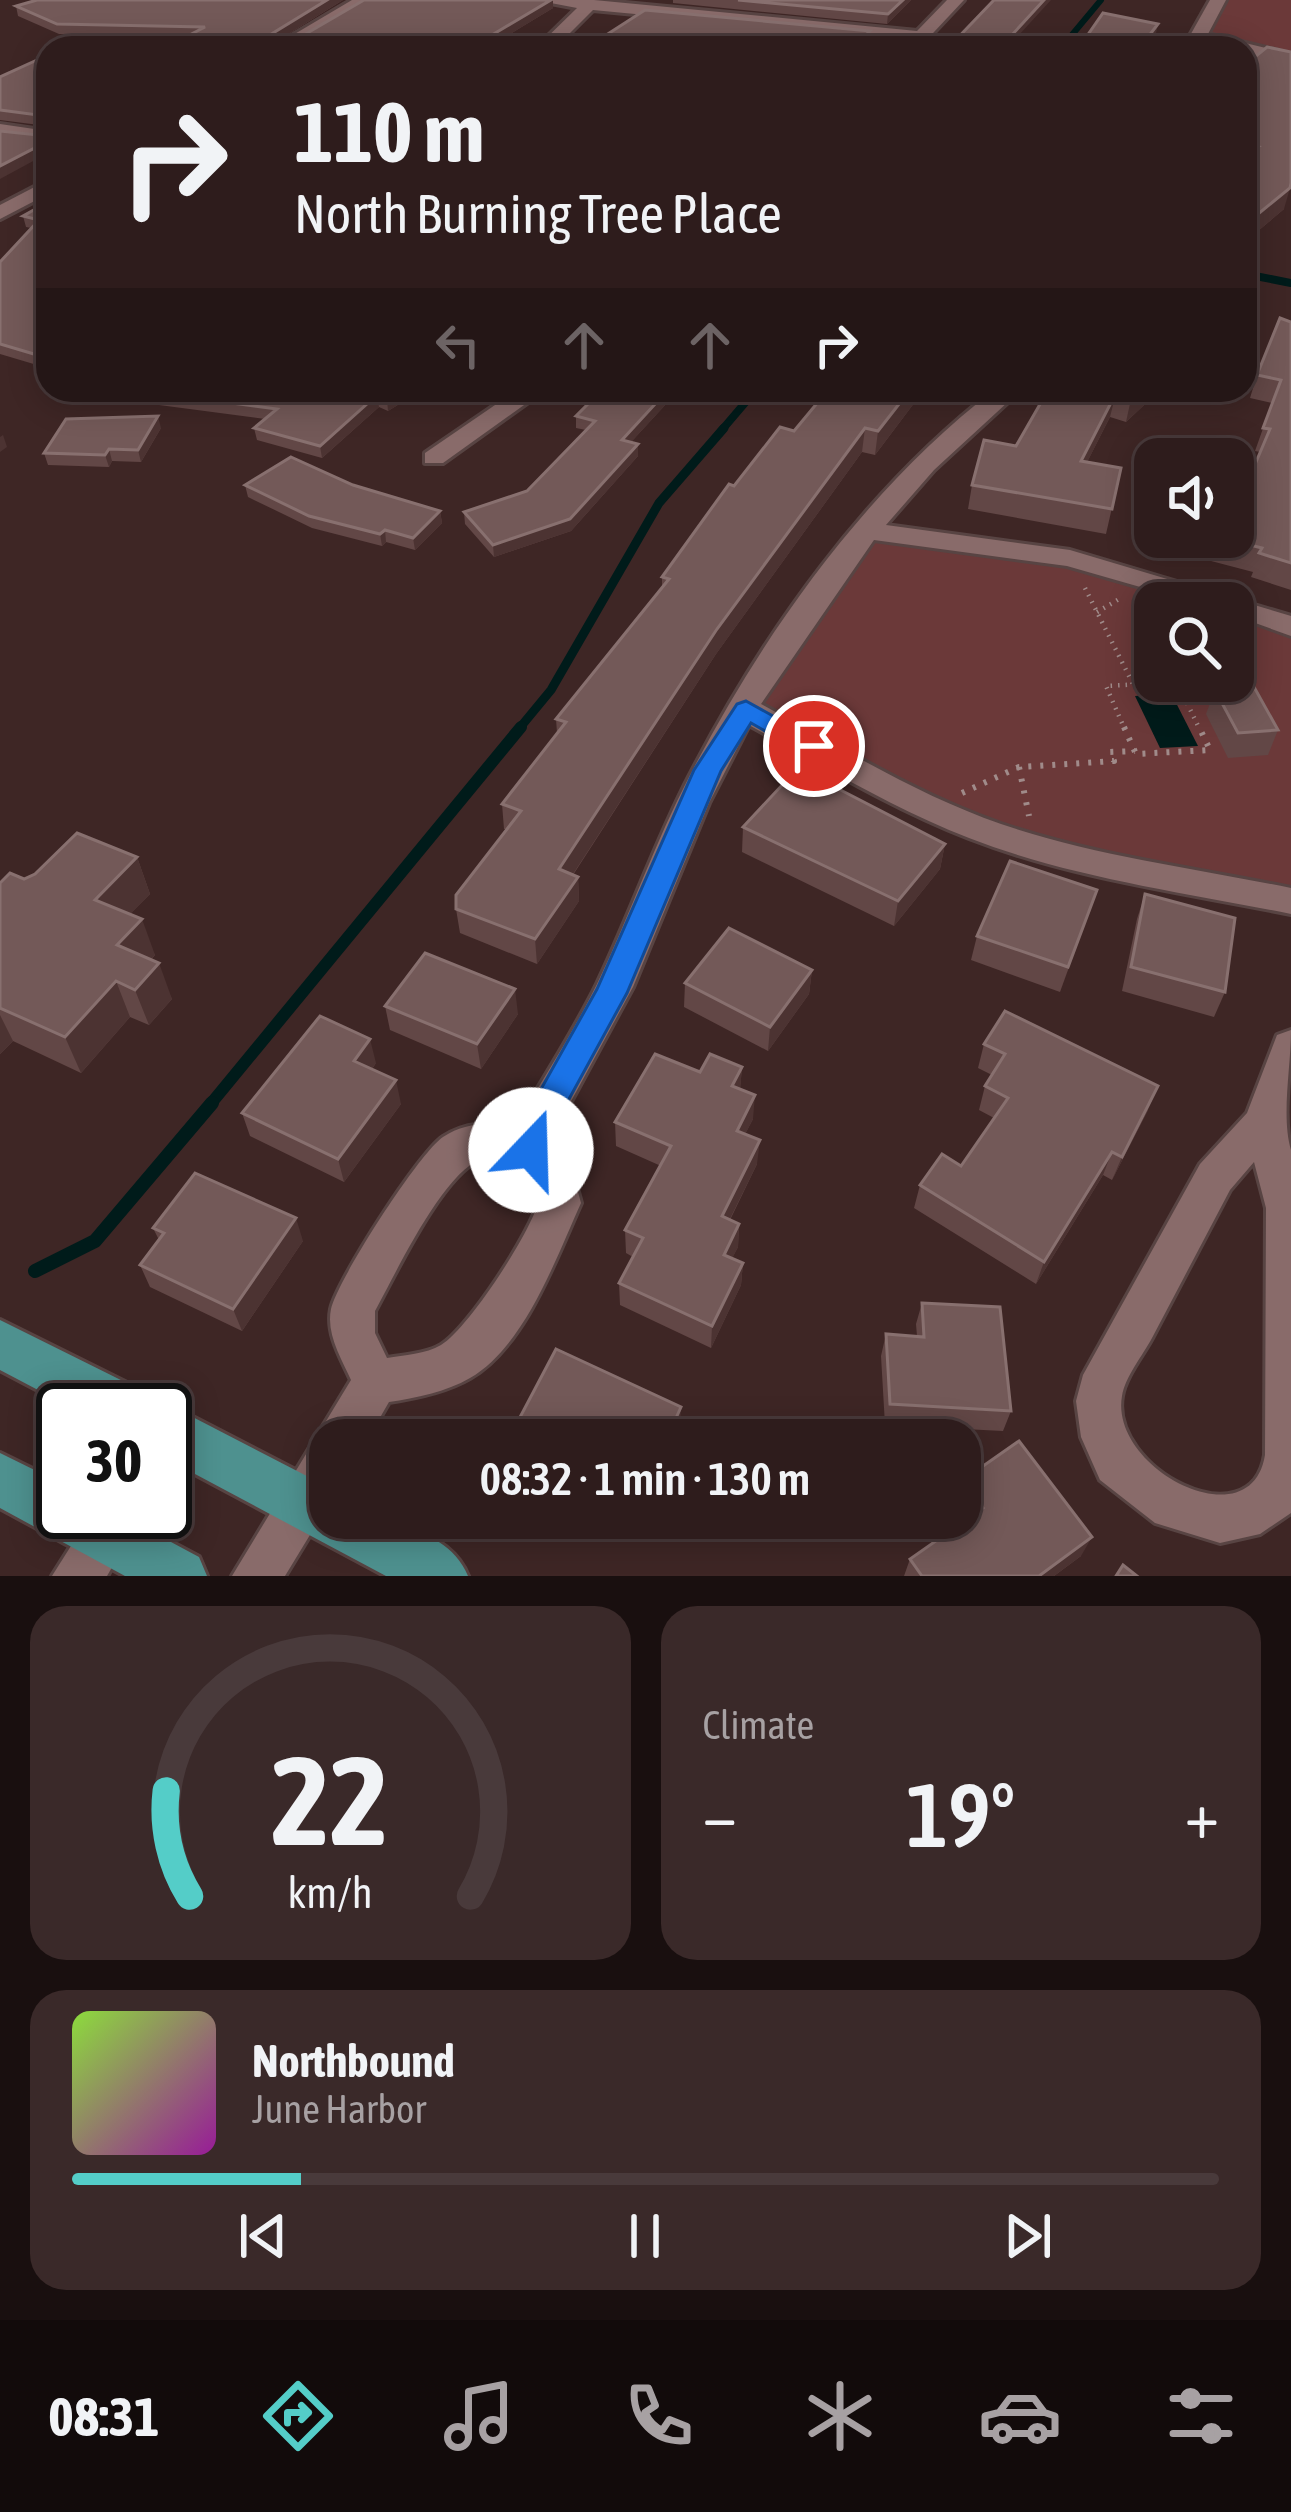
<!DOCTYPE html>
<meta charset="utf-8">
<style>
body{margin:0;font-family:"Asap Condensed",sans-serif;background:#3a2929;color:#f1f3f6;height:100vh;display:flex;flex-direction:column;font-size:45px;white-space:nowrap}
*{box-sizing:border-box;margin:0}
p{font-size:39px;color:#a7a1a3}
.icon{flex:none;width:66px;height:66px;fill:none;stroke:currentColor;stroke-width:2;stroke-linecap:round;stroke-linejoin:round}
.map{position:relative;height:1576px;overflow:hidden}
.drawer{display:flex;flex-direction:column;gap:30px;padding:30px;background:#190f0f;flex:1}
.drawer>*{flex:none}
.hud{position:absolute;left:36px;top:36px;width:1221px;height:366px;border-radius:36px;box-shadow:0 6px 30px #0003,0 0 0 3px #493a3b;background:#2e1c1c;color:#f1f3f6;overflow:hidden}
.controls{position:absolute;left:1134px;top:438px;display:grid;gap:24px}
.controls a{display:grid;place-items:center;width:120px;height:120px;border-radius:24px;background:#2e1c1c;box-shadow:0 6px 30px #0003,0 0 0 3px #493a3b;font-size:60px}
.speed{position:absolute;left:36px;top:1383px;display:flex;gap:24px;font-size:60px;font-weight:700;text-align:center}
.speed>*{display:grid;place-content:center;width:156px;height:156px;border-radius:50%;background:#2e1c1c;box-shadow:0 6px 30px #0003,0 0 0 3px #493a3b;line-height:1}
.speed .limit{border:6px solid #111;border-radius:18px;background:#fff;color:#111}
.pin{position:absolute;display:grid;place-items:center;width:102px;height:102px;color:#fff;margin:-51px;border:6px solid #fff;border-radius:50%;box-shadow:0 3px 12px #0007}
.me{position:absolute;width:132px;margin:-66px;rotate:21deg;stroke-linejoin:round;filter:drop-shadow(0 0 9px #0008)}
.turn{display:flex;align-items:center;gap:42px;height:252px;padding:0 60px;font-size:54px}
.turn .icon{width:156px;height:156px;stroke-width:2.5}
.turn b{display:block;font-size:84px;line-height:102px}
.lanes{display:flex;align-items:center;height:114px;padding:0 60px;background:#0003;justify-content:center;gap:60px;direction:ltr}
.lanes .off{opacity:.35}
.big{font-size:90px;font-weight:600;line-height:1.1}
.drawer .tile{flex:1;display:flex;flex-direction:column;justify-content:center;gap:18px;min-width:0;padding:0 42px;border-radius:36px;background:#3a2929}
.drawer .dial{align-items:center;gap:0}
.dial svg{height:312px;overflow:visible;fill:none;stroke:#493a3b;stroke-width:7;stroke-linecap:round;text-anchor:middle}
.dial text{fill:#f1f3f6;stroke:none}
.song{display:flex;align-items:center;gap:36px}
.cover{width:144px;height:144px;border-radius:18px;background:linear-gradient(135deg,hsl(90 70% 55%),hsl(300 70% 35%))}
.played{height:12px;border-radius:6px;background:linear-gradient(90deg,#54cdc8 20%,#493a3b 20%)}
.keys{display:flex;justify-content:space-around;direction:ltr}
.heat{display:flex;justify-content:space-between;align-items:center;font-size:66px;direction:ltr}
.drawer .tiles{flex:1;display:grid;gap:30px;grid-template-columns:1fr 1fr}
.tile:last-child{grid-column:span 2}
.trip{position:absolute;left:309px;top:1419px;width:672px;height:120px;border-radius:36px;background:#2e1c1c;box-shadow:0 6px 30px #0003,0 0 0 3px #493a3b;font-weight:600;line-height:120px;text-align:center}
.menu{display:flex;height:192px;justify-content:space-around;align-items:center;background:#120b0b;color:#a7a1a3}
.menu .icon{width:84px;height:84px}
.menu .active{color:#54cdc8}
.menu b{font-size:54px;color:#f1f3f6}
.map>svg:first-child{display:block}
.green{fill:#6b3939}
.water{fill:#001b1a}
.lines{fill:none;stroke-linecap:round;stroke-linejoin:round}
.stream-far4{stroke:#001b1a;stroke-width:6}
.stream-far3{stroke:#001b1a;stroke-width:8}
.stream-far2{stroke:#001b1a;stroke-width:9}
.stream-far1{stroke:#001b1a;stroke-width:12}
.stream{stroke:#001b1a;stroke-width:14}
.street-casing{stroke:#584443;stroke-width:6}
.primary-casing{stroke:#584443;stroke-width:6}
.path-far1{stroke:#a08b8a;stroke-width:4.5;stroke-dasharray:1.5 6;stroke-linecap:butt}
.path{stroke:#a08b8a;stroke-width:6;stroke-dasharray:3 9;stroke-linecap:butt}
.street{fill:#896b6a;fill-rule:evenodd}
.primary{fill:#4e918f;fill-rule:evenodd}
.wall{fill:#624746}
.shaded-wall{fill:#4c3332}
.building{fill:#735958;stroke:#88706f;stroke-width:3}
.route{fill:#1a73e8;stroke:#114b97;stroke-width:3}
</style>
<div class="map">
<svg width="1291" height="1576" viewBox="0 0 1291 1576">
<rect width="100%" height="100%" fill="#3e2625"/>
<g class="green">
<polygon points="1218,0 1291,0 1291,59 1197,36"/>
<polygon points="868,531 1070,558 1228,603 1155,603 1155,681 1233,681 1233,605 1291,627 1291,901 1033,847 746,710"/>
</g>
<polygon class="water" points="1171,693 1198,746 1160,748 1135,696"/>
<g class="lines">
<polyline class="stream-far4" points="1061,48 1101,0"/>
<g class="stream-far3">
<polyline points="1245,274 1291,283"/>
<polyline points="721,431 756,390"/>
</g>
<polyline class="stream-far2" points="518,730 551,690 659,503 724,428"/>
<polyline class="stream-far1" points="209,1106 521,727"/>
<polyline class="stream" points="35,1271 95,1241 212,1103"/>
<g class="street-casing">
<g id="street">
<polygon points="352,0 372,0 292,48 271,48"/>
<polygon points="535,0 594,0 917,31 947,0 964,0 919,48 900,48 907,40 593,10 555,48 536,48 577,8"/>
<polygon points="1210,0 1226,0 1208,34 1291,54 1291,64 1245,53 1245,48 1203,43 1201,48 1183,48"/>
<polygon points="0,124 48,131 48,143 0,136"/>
<polygon points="48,180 48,194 0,219 0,205"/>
<polygon points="517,390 545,390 443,463 425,463 425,453"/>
<path d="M994,390H1021L934,470L886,525L1070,550L1291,616V636L1233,615V603H1196L1067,566L874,540L761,704C839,746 917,795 1001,824C1095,856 1194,868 1291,888V914C1183,892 1072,878 969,838C892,808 821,765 749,725L709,803L633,987L550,1140L569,1159L581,1203C556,1258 525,1346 470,1378C446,1392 416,1398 389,1402L367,1440H330V1502L285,1576H232L351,1380C341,1358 326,1334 331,1309C337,1281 419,1153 443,1137C464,1123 491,1121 515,1126C543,1079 573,1033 597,984C630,915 655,842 690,775C764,632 866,489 994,390ZM481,1159C506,1157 547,1166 539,1200C532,1231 468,1329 441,1345C426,1354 404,1355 387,1358L375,1333V1311C396,1273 442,1174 481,1159Z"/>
<path d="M1291,1030C1291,1068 1281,1116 1291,1150V1513L1260,1534L1220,1543L1155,1523L1100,1480L1081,1437L1076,1401L1083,1375L1200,1164L1247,1113L1277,1035ZM1254,1162L1266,1208L1265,1455C1251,1542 1109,1469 1122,1396C1125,1377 1143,1355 1152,1338C1178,1289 1204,1239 1230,1190Z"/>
<polygon points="104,1512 122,1519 130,1536 107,1576 52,1576 88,1519"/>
</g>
</g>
<g class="primary-casing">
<g id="primary">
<path d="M0,1320L145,1392L152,1410L165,1404L183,1412L330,1488V1518C377,1518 448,1526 468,1576H386L165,1458V1410H76L0,1370Z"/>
<polygon points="0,1453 63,1484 63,1512 115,1512 199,1557 207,1576 125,1576 0,1508"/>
</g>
</g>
<g class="path-far1">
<polyline points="1085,588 1133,684"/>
<polyline points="1097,612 1121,598"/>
<polyline points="1125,730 1106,686 1177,682 1200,730"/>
</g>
<g class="path">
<polyline points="1124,727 1136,754 1210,750 1199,727"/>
<polyline points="1019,767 1029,816"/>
<polyline points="962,793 1019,767 1114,761 1110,752 1135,751"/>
</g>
<use href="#street" class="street"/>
<use href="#primary" class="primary"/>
</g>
<g class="wall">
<polygon points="343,0 274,43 290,43 364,0 553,0 553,8 487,48 164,48 187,36 59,34 18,16 16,6 116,1"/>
<polygon points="673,0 911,0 887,24 673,3"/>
<polygon points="48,55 47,126 0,120 0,77"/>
<polygon points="1245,65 1284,209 1252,236 1245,233"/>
<polygon points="48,202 48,358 37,365 0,354 0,262 31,228 26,227 23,216"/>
<polygon points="1291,322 1291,590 1251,577 1253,572 1150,545 1155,526 1155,537 1233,537 1240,500 1260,452 1255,451 1272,403 1250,398 1257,375"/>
<polygon points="325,390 422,390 388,411 379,407 322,458 257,440 254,428 265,419 159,405 156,393 321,392"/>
<polygon points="679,390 631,442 638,444 638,456 571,531 494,557 465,524 464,512 527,491 586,430 576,428 576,416"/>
<polygon points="828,390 924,390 875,455 862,452 716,654 573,875 578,877 579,901 537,964 460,933 456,909 506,829 504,829 502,804 557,733 556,719 662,588 662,577 734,486 794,431"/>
<polygon points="1053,390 1160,390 1126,422 1110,417 1087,462 1121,468 1106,534 968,509 972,485 1016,446"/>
<polygon points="161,428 141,462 112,461 109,467 48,465 44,453"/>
<polygon points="245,485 353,485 440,511 442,523 415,550 386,542 382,546 312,528 248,497"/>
<polygon points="1215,690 1278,730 1268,755 1228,758 1206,714"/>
<polygon points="743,827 945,844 940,869 894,926 742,852"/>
<polygon points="137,857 150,894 130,914 155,955 151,960 172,999 149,1025 130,1017 81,1073 13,1041 0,1054 0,883"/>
<polygon points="1097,890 1060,992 971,960 977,936"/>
<polygon points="1145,894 1225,992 1214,1017 1122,991 1137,919"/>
<polygon points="812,970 809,994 768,1051 684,1007 685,983"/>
<polygon points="385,1006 518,1014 481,1069 390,1030"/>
<polygon points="984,1044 1148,1110 1112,1180 1103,1175 1036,1284 914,1208 920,1185 961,1166 994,1118 979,1110 985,1086 992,1075 978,1068"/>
<polygon points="376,1063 372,1069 401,1104 344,1182 250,1136 242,1113"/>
<polygon points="742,1067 740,1089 753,1119 745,1134 757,1164 730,1220 739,1224 738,1247 732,1258 743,1263 741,1285 711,1348 620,1305 619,1283 633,1257 626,1253 625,1230 661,1166 616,1146 615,1122 700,1072"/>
<polygon points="153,1228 303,1241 242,1331 150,1287 140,1265 159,1240"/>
<polygon points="922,1303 1011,1411 1003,1431 885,1425 881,1356 886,1334 917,1336 916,1324"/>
<polygon points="963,1480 1081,1556 1054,1576 904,1576 910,1559 969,1518 960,1506 960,1487"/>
</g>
<g class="shaded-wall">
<polygon points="327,0 343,0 267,47 265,38"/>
<polygon points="551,0 553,0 553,8 487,48 470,48"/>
<polygon points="903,0 911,0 887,24 888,14"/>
<polygon points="1044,0 1051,0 1007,48 1000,48"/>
<polygon points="1158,24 1154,43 1150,48 1146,48 1148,37"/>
<polygon points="870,31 870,47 860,48 865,36"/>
<polygon points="48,141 48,153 0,179 0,166"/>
<polygon points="1290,188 1284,209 1252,236 1258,214"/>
<polygon points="48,345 48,358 37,365 34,354"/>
<polygon points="401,390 422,390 388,411 387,399"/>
<polygon points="668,390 679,390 622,452 622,440"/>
<polygon points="910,390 924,390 875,455 878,431"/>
<polygon points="1141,390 1160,390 1126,422 1131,399"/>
<polygon points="1116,393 1110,417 1076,484 1081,461"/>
<polygon points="377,395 379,407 322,458 320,446"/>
<polygon points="158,416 161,428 141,462 138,450"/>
<polygon points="865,428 862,452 716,654 560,894 559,869 717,629"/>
<polygon points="3,435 7,447 0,452 0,437"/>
<polygon points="638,444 638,456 571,531 494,557 493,545"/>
<polygon points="109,449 112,461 109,467 105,455"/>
<polygon points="440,511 442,523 415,550 413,538"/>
<polygon points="385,530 386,542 382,546 380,534"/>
<polygon points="945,844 940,869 894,926 898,901"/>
<polygon points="137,857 150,894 109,936 95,900"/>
<polygon points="578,877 579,901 537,964 535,939"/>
<polygon points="142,919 155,955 131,981 117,945"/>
<polygon points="159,963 172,999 149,1025 135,990"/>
<polygon points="812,970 809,994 768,1051 770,1027"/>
<polygon points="116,981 130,1017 81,1073 65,1037"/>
<polygon points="515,989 518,1014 481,1069 477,1044"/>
<polygon points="0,1015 13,1041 0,1054"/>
<polygon points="370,1039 376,1063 360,1085 354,1061"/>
<polygon points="742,1067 740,1091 732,1086"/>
<polygon points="396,1080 401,1104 344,1182 338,1159"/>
<polygon points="1158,1086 1148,1110 1112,1180 1122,1157"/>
<polygon points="755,1095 753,1119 735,1154 737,1131"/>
<polygon points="760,1140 757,1164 720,1239 722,1216"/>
<polygon points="1112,1152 1103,1175 1036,1284 1044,1262"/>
<polygon points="296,1218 303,1241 242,1331 233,1309"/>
<polygon points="739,1224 738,1247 723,1277 724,1255"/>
<polygon points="743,1263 741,1285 711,1348 712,1326"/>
<polygon points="681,1407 680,1428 675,1440 666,1440"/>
<polygon points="1092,1537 1081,1556 1054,1576 1039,1576"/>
</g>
<g class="building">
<polygon points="37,0 327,0 265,38 269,43 290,43 364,0 551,0 470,48 164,48 205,27 57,24 16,6"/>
<polygon points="738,0 903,0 888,14"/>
<polygon points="994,0 1044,0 1000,48 948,48"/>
<polygon points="645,10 870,31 865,36 871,37 860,48 586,48"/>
<polygon points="1103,13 1158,24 1148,37 1148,48 1096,48 1080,46"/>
<polygon points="1267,47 1291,52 1291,183 1290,188 1258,214 1245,210 1245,156 1258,147 1245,145 1245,89 1248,86 1245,85 1245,65"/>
<polygon points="48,55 48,135 46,116 0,110 0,77"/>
<polygon points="0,131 48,136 48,141 0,166"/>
<polygon points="48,202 48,345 34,354 0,344 0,262 39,220 23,216"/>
<polygon points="1280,318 1291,322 1291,563 1259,553 1262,548 1218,537 1233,537 1233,498 1240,500 1270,429 1263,428 1281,380 1257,375"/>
<polygon points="159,390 312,390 321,392 325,390 401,390 387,399 377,395 320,446 254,428 277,409 156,393"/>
<polygon points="602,390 668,390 622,440 638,444 570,519 493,545 464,512 527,491 595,421 576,416"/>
<polygon points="828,390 910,390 878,431 865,428 717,629 559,869 578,877 535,939 456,909 456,895 521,811 502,804 566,722 556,719 669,579 662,577 729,484 734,486 780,427 794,431"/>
<polygon points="1053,390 1141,390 1131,399 1116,393 1081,461 1121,468 1112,509 972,485 984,440 1016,446 1043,399"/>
<polygon points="158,416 138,450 109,449 105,455 44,453 66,419"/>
<polygon points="291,457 353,485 440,511 413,538 385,530 380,534 309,516 245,485"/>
<polygon points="1254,687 1278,730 1238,733 1215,690"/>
<polygon points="798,768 945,844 898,901 743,827"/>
<polygon points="77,833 137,857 95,900 142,919 117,945 159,963 135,990 116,981 65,1037 0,1008 0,883 10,873 24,879 35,874"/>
<polygon points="1010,861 1097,890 1068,967 977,936"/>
<polygon points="1145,894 1235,918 1225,992 1131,967"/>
<polygon points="729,928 812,970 770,1027 685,983"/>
<polygon points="425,953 515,989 477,1044 385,1006"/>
<polygon points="1005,1011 1158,1086 1122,1157 1112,1152 1044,1262 920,1185 942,1154 961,1166 1008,1098 985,1086 1005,1054 984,1044"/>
<polygon points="320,1016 370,1039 354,1061 396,1080 338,1159 242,1113"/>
<polygon points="655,1054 700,1072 710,1054 742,1067 732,1086 755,1095 737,1131 760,1140 722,1216 739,1224 724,1255 743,1263 712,1326 619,1283 643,1238 625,1230 671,1146 615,1122"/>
<polygon points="195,1173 296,1218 233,1309 140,1265 164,1233 153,1228"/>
<polygon points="922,1303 1000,1307 1011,1411 890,1404 886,1334 924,1337"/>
<polygon points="556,1349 681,1407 666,1440 508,1440"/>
<polygon points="1019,1441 1092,1537 1039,1576 922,1576 910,1559 983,1508 963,1480"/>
<polygon points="1123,1565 1137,1576 1116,1576"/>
</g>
<polygon class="route" points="746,701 827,746 823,753 804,753 751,723 721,771 627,993 545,1143 543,1161 531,1165 512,1158 508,1148 597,989 694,770 737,704"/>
</svg>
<div class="controls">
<a><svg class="icon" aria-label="sound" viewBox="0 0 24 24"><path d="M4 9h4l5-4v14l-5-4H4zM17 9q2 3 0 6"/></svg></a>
<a><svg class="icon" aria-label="search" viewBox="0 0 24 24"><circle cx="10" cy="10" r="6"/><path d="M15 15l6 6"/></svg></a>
</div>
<div class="speed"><div class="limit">30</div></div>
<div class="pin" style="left:814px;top:746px;background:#d93025"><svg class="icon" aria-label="arrive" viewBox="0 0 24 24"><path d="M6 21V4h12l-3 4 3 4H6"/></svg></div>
<svg class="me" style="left:531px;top:1150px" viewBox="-20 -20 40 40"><circle r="19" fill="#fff"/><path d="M0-13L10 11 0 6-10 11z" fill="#1a73e8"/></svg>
<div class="trip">08:32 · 1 min · 130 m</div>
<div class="hud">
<div class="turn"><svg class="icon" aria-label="right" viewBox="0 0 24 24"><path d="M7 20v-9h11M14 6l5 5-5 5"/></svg><div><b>110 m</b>North Burning Tree Place</div></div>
<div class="lanes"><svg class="icon off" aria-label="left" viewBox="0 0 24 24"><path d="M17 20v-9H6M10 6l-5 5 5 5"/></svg><svg class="icon off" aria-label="ahead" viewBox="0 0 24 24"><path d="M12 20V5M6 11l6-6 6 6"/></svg><svg class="icon off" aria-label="ahead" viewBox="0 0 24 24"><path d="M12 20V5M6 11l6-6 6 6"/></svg><svg class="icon" aria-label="right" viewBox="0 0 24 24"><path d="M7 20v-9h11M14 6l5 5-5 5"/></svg></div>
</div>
</div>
<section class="drawer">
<div class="tiles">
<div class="tile dial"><svg viewBox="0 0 100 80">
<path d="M14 69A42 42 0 1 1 86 69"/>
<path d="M14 69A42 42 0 0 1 8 42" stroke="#54cdc8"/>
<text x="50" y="56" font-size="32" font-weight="700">22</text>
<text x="50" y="72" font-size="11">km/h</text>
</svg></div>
<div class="tile"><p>Climate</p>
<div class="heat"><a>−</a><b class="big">19°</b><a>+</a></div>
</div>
<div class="tile">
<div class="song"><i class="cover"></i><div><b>Northbound</b><p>June Harbor</p></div></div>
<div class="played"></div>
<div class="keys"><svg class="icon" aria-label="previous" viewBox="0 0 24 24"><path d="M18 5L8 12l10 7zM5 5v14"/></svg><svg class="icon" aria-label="pause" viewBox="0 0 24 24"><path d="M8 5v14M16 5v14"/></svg><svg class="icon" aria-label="next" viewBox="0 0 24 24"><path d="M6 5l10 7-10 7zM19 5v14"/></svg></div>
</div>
</div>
</section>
<nav class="menu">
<b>08:31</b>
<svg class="icon active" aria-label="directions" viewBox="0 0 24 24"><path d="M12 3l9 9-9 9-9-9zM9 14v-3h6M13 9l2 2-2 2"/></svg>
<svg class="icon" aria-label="music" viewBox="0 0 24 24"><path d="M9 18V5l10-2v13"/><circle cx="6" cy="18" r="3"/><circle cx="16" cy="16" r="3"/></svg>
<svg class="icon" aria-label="phone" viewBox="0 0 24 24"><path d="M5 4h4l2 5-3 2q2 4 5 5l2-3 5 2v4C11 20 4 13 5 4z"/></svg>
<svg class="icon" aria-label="climate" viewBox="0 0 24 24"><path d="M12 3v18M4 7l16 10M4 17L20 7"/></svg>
<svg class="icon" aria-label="car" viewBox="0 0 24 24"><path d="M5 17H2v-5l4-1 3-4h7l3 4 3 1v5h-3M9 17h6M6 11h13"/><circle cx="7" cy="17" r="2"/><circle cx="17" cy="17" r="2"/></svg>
<svg class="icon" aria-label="filters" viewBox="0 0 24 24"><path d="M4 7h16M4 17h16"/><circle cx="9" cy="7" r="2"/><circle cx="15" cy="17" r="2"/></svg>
</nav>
